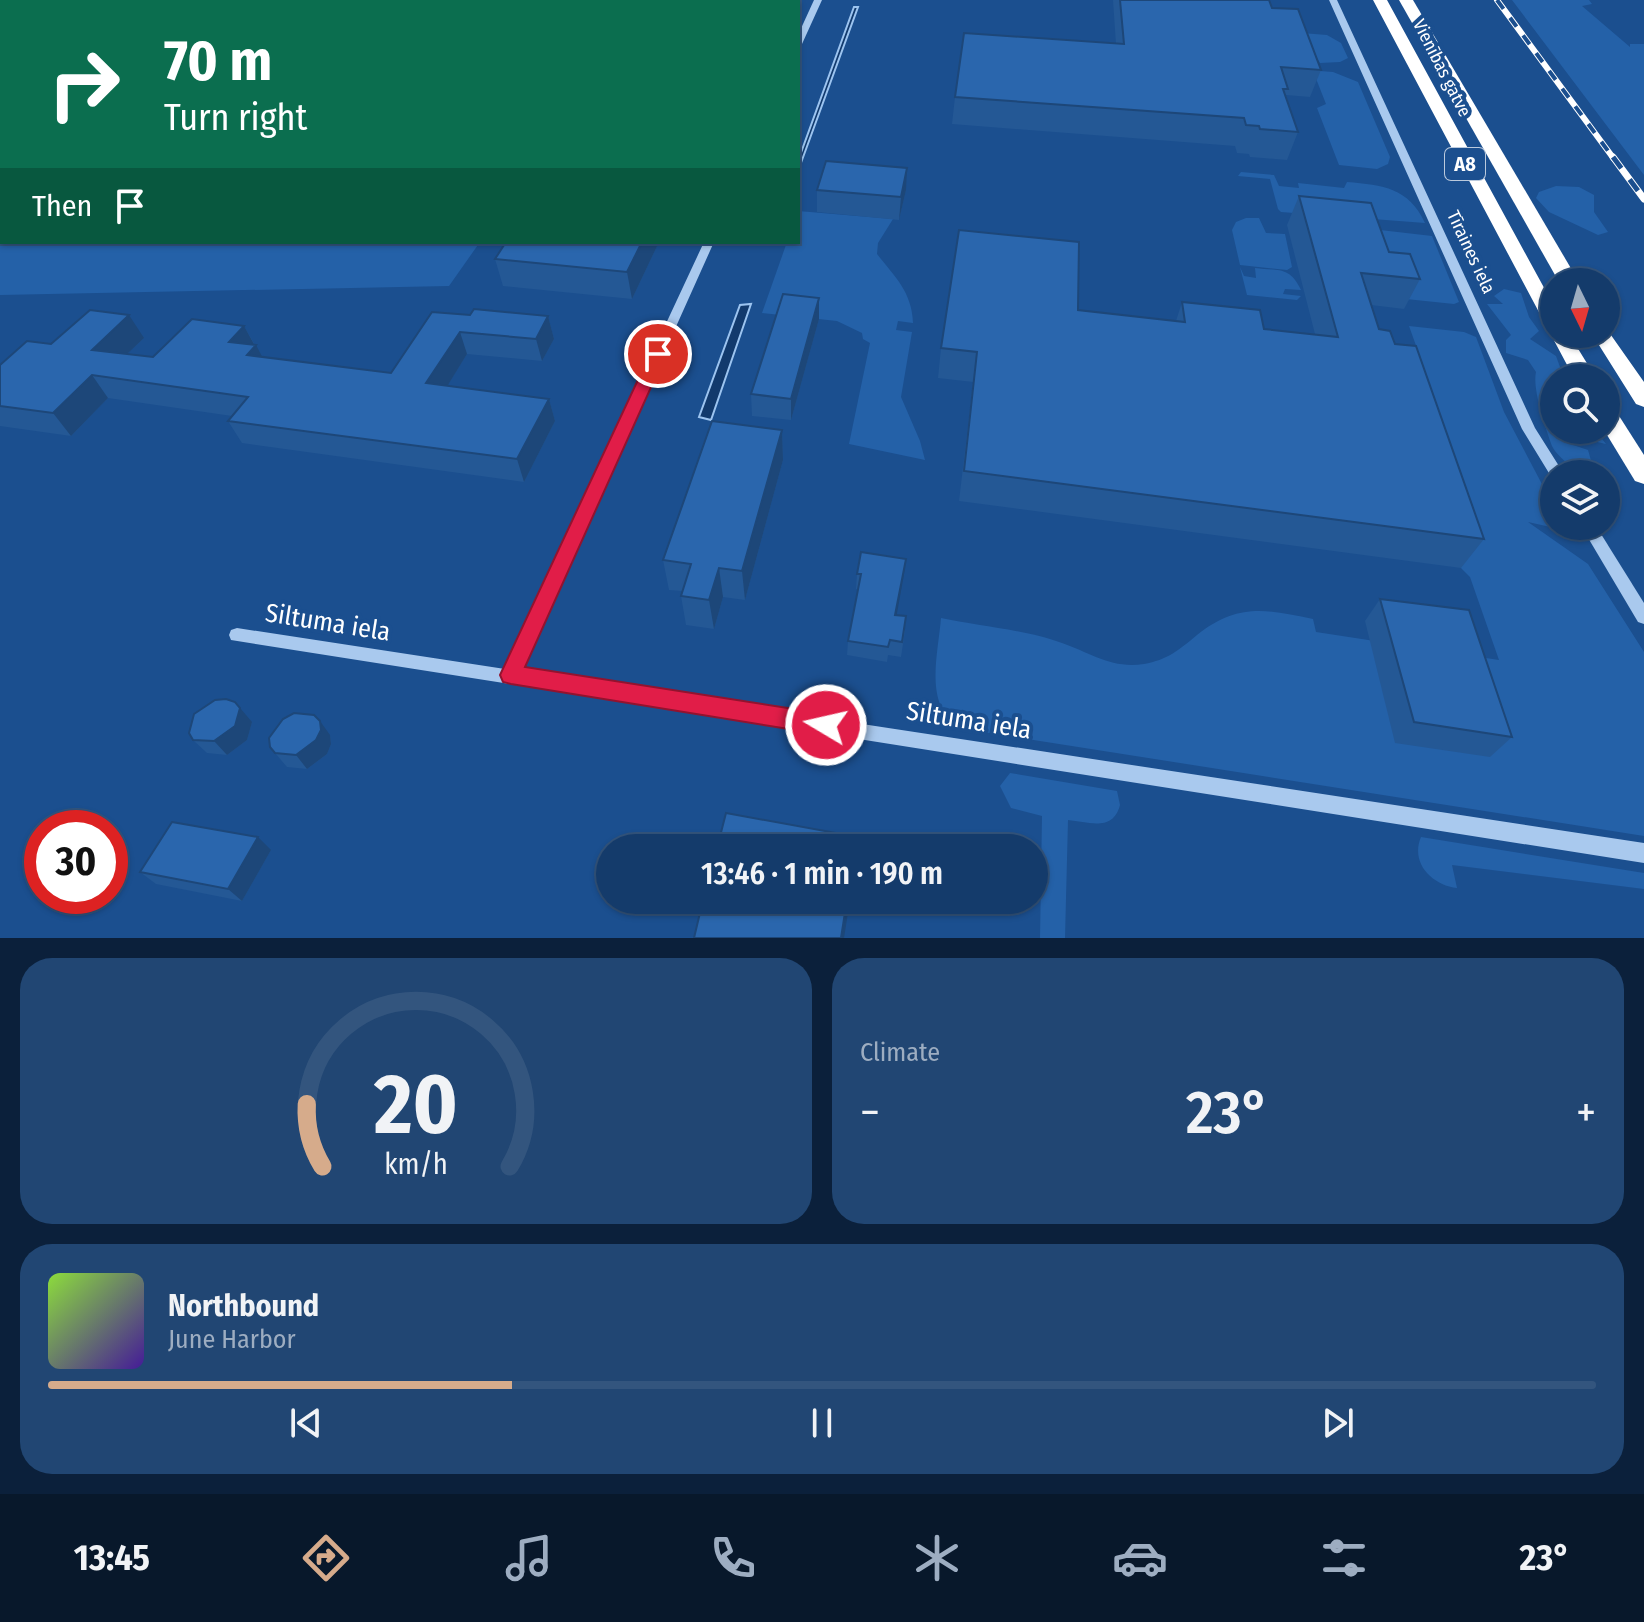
<!DOCTYPE html>
<meta charset="utf-8">
<style>
body{margin:0;font-family:"Fira Sans Condensed",sans-serif;background:#214673;color:#f1f3f6;height:100vh;display:flex;flex-direction:column;font-size:30px;white-space:nowrap}
*{box-sizing:border-box;margin:0}
p{font-size:26px;color:#9dadc1}
.icon{flex:none;width:44px;height:44px;fill:none;stroke:currentColor;stroke-width:2;stroke-linecap:round;stroke-linejoin:round}
.map{position:relative;height:938px;overflow:hidden}
.details{display:flex;flex-direction:column;gap:20px;padding:20px;background:#0b203b;flex:1}
.details>*{flex:none}
.guide{position:absolute;left:0px;top:0px;width:800px;height:244px;box-shadow:0 2px 6px #0004,0 0 0 2px #33557e;background:#0b6e4f;color:#fff;overflow:hidden}
.needle{width:52px;rotate:175deg}
.fabs{position:absolute;left:1540px;top:268px;display:grid;gap:16px}
.fabs a{display:grid;place-items:center;width:80px;height:80px;border-radius:50%;background:#143b6b;box-shadow:0 2px 6px #0004,0 0 0 2px #33557e;font-size:40px}
.speed{position:absolute;left:24px;top:810px;display:flex;gap:16px;font-size:40px;font-weight:700;text-align:center}
.speed>*{display:grid;place-content:center;width:104px;height:104px;border-radius:50%;background:#143b6b;box-shadow:0 2px 6px #0004,0 0 0 2px #33557e;line-height:1}
.speed .limit{border:12px solid #d22;background:#fff;color:#111}
.pin{position:absolute;display:grid;place-items:center;width:68px;height:68px;color:#fff;margin:-34px;border:4px solid #fff;border-radius:50%;box-shadow:0 2px 8px #0007}
.me{position:absolute;width:88px;margin:-44px;rotate:279deg;stroke-linejoin:round;filter:drop-shadow(0 0 6px #0008)}
.turn{display:flex;align-items:center;gap:28px;height:168px;padding:0 32px;font-size:36px}
.turn .icon{width:104px;height:104px;stroke-width:2.5}
.turn b{display:block;font-size:56px;line-height:68px}
.then{display:flex;align-items:center;height:76px;padding:0 32px;background:#0003;gap:16px;font-size:30px}
.big{font-size:60px;font-weight:600;line-height:1.1}
.details .widget{flex:1;display:flex;flex-direction:column;justify-content:center;gap:12px;min-width:0;padding:0 28px;border-radius:32px;background:#214673}
.details .dial{align-items:center;gap:0}
.dial svg{height:208px;overflow:visible;fill:none;stroke:#33557e;stroke-width:7;stroke-linecap:round;text-anchor:middle}
.dial text{fill:#f1f3f6;stroke:none}
.song{display:flex;align-items:center;gap:24px}
.cover{width:96px;height:96px;border-radius:12px;background:linear-gradient(135deg,hsl(90 70% 55%),hsl(260 70% 35%))}
.played{height:8px;border-radius:4px;background:linear-gradient(90deg,#d6ab8b 30%,#33557e 30%)}
.keys{display:flex;justify-content:space-around;direction:ltr}
.heat{display:flex;justify-content:space-between;align-items:center;font-size:44px;direction:ltr}
.details .tiles{flex:1;display:grid;gap:20px;grid-template-columns:1fr 1fr}
.widget:last-child{grid-column:span 2}
.trip{position:absolute;left:596px;top:834px;width:452px;height:80px;border-radius:40px;background:#143b6b;box-shadow:0 2px 6px #0004,0 0 0 2px #33557e;font-weight:600;line-height:80px;text-align:center}
.dock{display:flex;height:128px;justify-content:space-around;align-items:center;background:#08182b;color:#9dadc1}
.dock .icon{width:56px;height:56px}
.dock .current{color:#d6ab8b}
.dock b{font-size:36px;color:#f1f3f6}
.map>svg:first-child{display:block}
.green{fill:#2461a8}
.water{fill:#123a6d;stroke:#9cc4f0;stroke-width:2}
.lines{fill:none;stroke-linecap:round;stroke-linejoin:round}
.minor{fill:#a9c9ee;fill-rule:evenodd}
.highway{fill:#fff;fill-rule:evenodd}
.rail-far1-casing{stroke:#fff;stroke-width:6}
.rail-casing{stroke:#fff;stroke-width:7}
.rail-far1{stroke:#1b4f8f;stroke-width:4;stroke-dasharray:11;stroke-linecap:butt}
.rail{stroke:#1b4f8f;stroke-width:5;stroke-dasharray:14;stroke-linecap:butt}
.wall{fill:#245895}
.shaded-wall{fill:#1d4779}
.building{fill:#2a66ad;stroke:#1d4779;stroke-width:2}
.route{fill:#e11d48;stroke:#92132f;stroke-width:2}
.labels{text-anchor:middle;stroke-width:8;stroke-linejoin:round;paint-order:stroke}
.far-street-label{font-size:18px;fill:#fff;stroke:#1b4f8f}
.shield{fill:#1b4f8f;stroke:#bbcadd;stroke-width:2}
.shield-label{font-size:20px;font-weight:bold;fill:#fff}
.near-street-label{font-size:26px;fill:#fff;stroke:#1b4f8f}
</style>
<div class="map">
<svg width="1644" height="938" viewBox="0 0 1644 938">
<rect width="100%" height="100%" fill="#1b4f8f"/>
<g class="green">
<polygon points="0,0 677,0 2,2 2,242 480,242 449,286 0,295"/>
<polygon points="1512,0 1589,0 1592,4 1582,6 1630,47 1630,44 1644,44 1644,175"/>
<polygon points="1252,29 1327,35 1341,43 1348,58 1340,62 1320,63 1317,58 1301,57"/>
<polygon points="1306,70 1333,72 1358,82 1390,157 1388,164 1377,169 1339,165 1317,108 1326,104 1315,76"/>
<path d="M1241,172L1274,175L1279,186L1299,188L1298,183L1344,188L1347,182C1383,185 1409,188 1425,223L1281,212L1278,209L1270,179L1238,176Z"/>
<polygon points="1556,186 1579,187 1594,195 1594,212 1608,232 1598,235 1549,212 1536,198 1539,192"/>
<path d="M798,211L893,219L878,243L877,254C895,277 912,292 913,323L898,321L896,330L912,332L901,397L920,441L925,460L849,444L870,343L863,339L862,333L837,321L762,313L787,242H798Z"/>
<polygon points="1246,218 1259,218 1266,233 1285,234 1292,267 1287,270 1240,265 1232,230 1236,222"/>
<polygon points="1380,230 1432,236 1459,302 1454,304 1406,299"/>
<path d="M1240,267L1244,276L1256,278L1255,268C1278,271 1290,266 1301,290L1285,289L1283,294L1301,296L1297,300L1247,295Z"/>
<path d="M1504,289L1521,293L1529,317L1539,331L1530,339L1556,356L1564,378H1554V430H1595L1606,444L1562,434L1567,443L1588,450L1592,464L1569,465C1564,460 1555,453 1552,446C1546,429 1532,389 1536,372L1528,360L1506,353V340L1511,335L1487,304H1503L1494,296Z"/>
<path d="M1409,326L1464,332L1476,337L1504,412L1554,507V526L1566,527L1564,530L1528,522L1588,564L1644,652V836L964,729C922,710 938,656 941,618C978,626 1028,630 1062,643C1091,653 1111,669 1144,664C1167,660 1179,650 1197,635C1237,603 1266,609 1313,619L1316,632L1499,660L1470,577L1461,568L1428,379Z"/>
<path d="M1010,773L1117,791L1120,805C1113,832 1089,822 1068,820L1065,938H1040L1042,816L1011,808L1000,786Z"/>
<path d="M1421,837L1644,873V889L1452,865L1457,888C1432,885 1410,863 1421,837Z"/>
</g>
<g class="water">
<polygon points="854,7 858,7 798,171 798,161"/>
<polygon points="751,304 711,420 699,417 740,305"/>
</g>
<g class="lines">
<g class="minor">
<polygon points="814,0 822,0 802,44 798,47 798,35"/>
<polygon points="1329,0 1337,0 1535,428 1564,474 1554,474 1554,478 1552,478 1522,429"/>
<polygon points="704,242 714,242 521,672 1644,843 1644,863 231,640 229,635 231,630 237,628 505,669"/>
<polygon points="1581,526 1596,526 1644,603 1644,624 1638,622"/>
</g>
<g class="highway">
<polygon points="1373,0 1387,0 1554,306 1554,334 1569,334 1596,378 1574,378"/>
<polygon points="1399,0 1413,0 1579,282 1559,282"/>
<polygon points="1606,328 1644,382 1644,407 1636,404 1592,334 1606,334"/>
<polygon points="1606,406 1614,408 1644,455 1644,484 1635,481 1604,430"/>
</g>
<g class="rail-far1-casing">
<polyline id="rail-far1" points="1497,0 1614,159"/>
</g>
<g class="rail-casing">
<polyline id="rail" points="1613,157 1644,199"/>
</g>
<use href="#rail-far1" class="rail-far1"/>
<use href="#rail" class="rail"/>
</g>
<g class="wall">
<polygon points="1113,0 1269,0 1272,8 1321,70 1310,97 1286,95 1298,132 1287,160 1250,157 1249,154 1237,153 1235,146 952,124 955,97 1116,44"/>
<polygon points="817,190 906,190 899,220 817,212"/>
<polygon points="1299,196 1389,252 1420,279 1404,309 1371,305 1379,329 1395,344 1484,539 1461,568 959,501 973,382 938,378 941,348 1176,321 1182,302 1264,329 1315,334 1287,225"/>
<polygon points="506,242 662,242 659,242 632,299 503,286 495,259"/>
<polygon points="470,315 548,316 554,339 542,361 467,354 447,386 549,399 555,421 524,482 242,443 228,421 232,416 108,398 71,436 0,426 0,365 51,344 144,338 127,354 153,357 244,326 262,357 391,373"/>
<polygon points="819,319 791,420 752,416 751,394"/>
<polygon points="782,430 783,460 745,600 723,597 714,629 686,625 681,596 682,591 669,590 663,560"/>
<polygon points="857,574 904,574 896,615 905,631 901,657 888,655 887,662 847,655 848,641 858,589 856,589"/>
<polygon points="1380,599 1512,737 1490,757 1395,743 1365,621"/>
<polygon points="252,722 247,740 227,755 207,753 193,740"/>
<polygon points="330,735 331,744 327,754 307,769 287,767 270,747"/>
<polygon points="271,850 242,901 156,884 140,872"/>
</g>
<g class="shaded-wall">
<polygon points="907,168 906,190 899,220 901,197"/>
<polygon points="642,242 659,242 632,299 627,272"/>
<polygon points="819,298 819,319 791,420 791,399"/>
<polygon points="129,315 144,338 108,372 92,350"/>
<polygon points="548,316 554,339 542,361 536,339"/>
<polygon points="244,326 255,346 256,345 268,368 229,342"/>
<polygon points="460,332 467,354 435,406 426,383"/>
<polygon points="92,375 108,398 71,436 53,413"/>
<polygon points="549,399 555,421 524,482 517,459"/>
<polygon points="782,430 783,460 745,600 742,571"/>
<polygon points="906,559 904,574 894,630 895,615"/>
<polygon points="719,568 723,597 714,629 709,600"/>
<polygon points="235,702 252,722 247,740 227,755 214,741"/>
<polygon points="320,721 330,735 331,744 327,754 307,769 296,755"/>
<polygon points="258,837 271,850 242,901 228,889"/>
<polygon points="847,900 850,900 844,938 841,938"/>
</g>
<g class="building">
<polygon points="1120,0 1269,0 1272,8 1298,9 1321,70 1281,67 1288,89 1283,89 1298,132 1260,129 1259,126 1246,125 1244,118 955,97 964,33 1124,44"/>
<polygon points="826,161 907,168 901,197 817,190"/>
<polygon points="1299,196 1371,203 1389,252 1410,254 1420,279 1361,273 1379,329 1390,331 1395,344 1416,346 1484,539 964,471 977,352 941,348 959,230 1079,242 1078,310 1185,322 1182,302 1260,310 1264,329 1338,337"/>
<polygon points="506,242 642,242 627,272 495,259"/>
<polygon points="783,294 819,298 791,399 751,394"/>
<polygon points="474,309 548,316 536,339 460,332 426,383 549,399 517,459 228,421 248,397 92,375 53,413 0,406 0,365 27,341 51,344 90,310 129,315 92,350 153,357 192,319 244,326 229,342 256,345 247,355 391,373 432,312 470,315"/>
<polygon points="712,421 782,430 742,571 719,568 709,600 681,596 691,564 663,560"/>
<polygon points="861,552 906,559 895,615 906,616 902,642 890,640 888,647 848,641 861,574 857,574"/>
<polygon points="1380,599 1469,610 1512,737 1414,722"/>
<polygon points="226,699 235,702 240,708 235,726 214,741 193,740 189,733 194,714 215,700"/>
<polygon points="294,713 314,715 320,721 321,730 316,740 296,755 275,753 270,747 269,738 283,719"/>
<polygon points="726,813 858,837 856,848 717,848"/>
<polygon points="172,822 258,837 228,889 140,872"/>
<polygon points="703,900 847,900 841,938 694,938"/>
</g>
<polygon class="route" points="658,349 666,354 525,667 826,714 834,717 837,725 834,732 826,735 511,684 503,682 500,675 650,354"/>
<g class="labels">
<g class="far-street-label">
<text transform="translate(1442 68) rotate(63)" y="6">Vienības gatve</text>
<text transform="translate(1471 252) rotate(65)" y="6">Tīraines iela</text>
</g>
<rect class="shield" x="1445" y="148" width="40" height="32" rx="6"/>
<g class="shield-label">
<text x="1465" y="171">A8</text>
</g>
<g class="near-street-label">
<text transform="translate(328 622) rotate(9)" y="9">Siltuma iela</text>
<text transform="translate(969 720) rotate(9)" y="9">Siltuma iela</text>
</g>
</g>
</svg>
<div class="fabs">
<a><svg class="needle" viewBox="-14 -14 28 28"><path d="M0-13l5 13h-10z" fill="#e53935"/><path d="M0 13l5-13h-10z" fill="#9dadc1"/></svg></a>
<a><svg class="icon" aria-label="search" viewBox="0 0 24 24"><circle cx="10" cy="10" r="6"/><path d="M15 15l6 6"/></svg></a>
<a><svg class="icon" aria-label="layers" viewBox="0 0 24 24"><path d="M12 4l9 5-9 5-9-5zM3 14l9 5 9-5"/></svg></a>
</div>
<div class="speed"><div class="limit">30</div></div>
<div class="pin" style="left:658px;top:354px;background:#d93025"><svg class="icon" aria-label="arrive" viewBox="0 0 24 24"><path d="M6 21V4h12l-3 4 3 4H6"/></svg></div>
<svg class="me" style="left:826px;top:725px" viewBox="-20 -20 40 40"><circle r="17" fill="#e11d48" stroke="#fff" stroke-width="3"/><path d="M0-11L8 9 0 5-8 9z" fill="#fff"/></svg>
<div class="trip">13:46 · 1 min · 190 m</div>
<div class="guide">
<div class="turn"><svg class="icon" aria-label="right" viewBox="0 0 24 24"><path d="M7 20v-9h11M14 6l5 5-5 5"/></svg><div><b>70 m</b>Turn right</div></div>
<div class="then">Then<svg class="icon" aria-label="arrive" viewBox="0 0 24 24"><path d="M6 21V4h12l-3 4 3 4H6"/></svg></div>
</div>
</div>
<section class="details">
<div class="tiles">
<div class="widget dial"><svg viewBox="0 0 100 80">
<path d="M14 69A42 42 0 1 1 86 69"/>
<path d="M14 69A42 42 0 0 1 8 45" stroke="#d6ab8b"/>
<text x="50" y="56" font-size="32" font-weight="700">20</text>
<text x="50" y="72" font-size="11">km/h</text>
</svg></div>
<div class="widget"><p>Climate</p>
<div class="heat"><a>−</a><b class="big">23°</b><a>+</a></div>
</div>
<div class="widget">
<div class="song"><i class="cover"></i><div><b>Northbound</b><p>June Harbor</p></div></div>
<div class="played"></div>
<div class="keys"><svg class="icon" aria-label="previous" viewBox="0 0 24 24"><path d="M18 5L8 12l10 7zM5 5v14"/></svg><svg class="icon" aria-label="pause" viewBox="0 0 24 24"><path d="M8 5v14M16 5v14"/></svg><svg class="icon" aria-label="next" viewBox="0 0 24 24"><path d="M6 5l10 7-10 7zM19 5v14"/></svg></div>
</div>
</div>
</section>
<nav class="dock">
<b>13:45</b>
<svg class="icon current" aria-label="directions" viewBox="0 0 24 24"><path d="M12 3l9 9-9 9-9-9zM9 14v-3h6M13 9l2 2-2 2"/></svg>
<svg class="icon" aria-label="music" viewBox="0 0 24 24"><path d="M9 18V5l10-2v13"/><circle cx="6" cy="18" r="3"/><circle cx="16" cy="16" r="3"/></svg>
<svg class="icon" aria-label="phone" viewBox="0 0 24 24"><path d="M5 4h4l2 5-3 2q2 4 5 5l2-3 5 2v4C11 20 4 13 5 4z"/></svg>
<svg class="icon" aria-label="climate" viewBox="0 0 24 24"><path d="M12 3v18M4 7l16 10M4 17L20 7"/></svg>
<svg class="icon" aria-label="car" viewBox="0 0 24 24"><path d="M5 17H2v-5l4-1 3-4h7l3 4 3 1v5h-3M9 17h6M6 11h13"/><circle cx="7" cy="17" r="2"/><circle cx="17" cy="17" r="2"/></svg>
<svg class="icon" aria-label="filters" viewBox="0 0 24 24"><path d="M4 7h16M4 17h16"/><circle cx="9" cy="7" r="2"/><circle cx="15" cy="17" r="2"/></svg>
<b>23°</b>
</nav>
